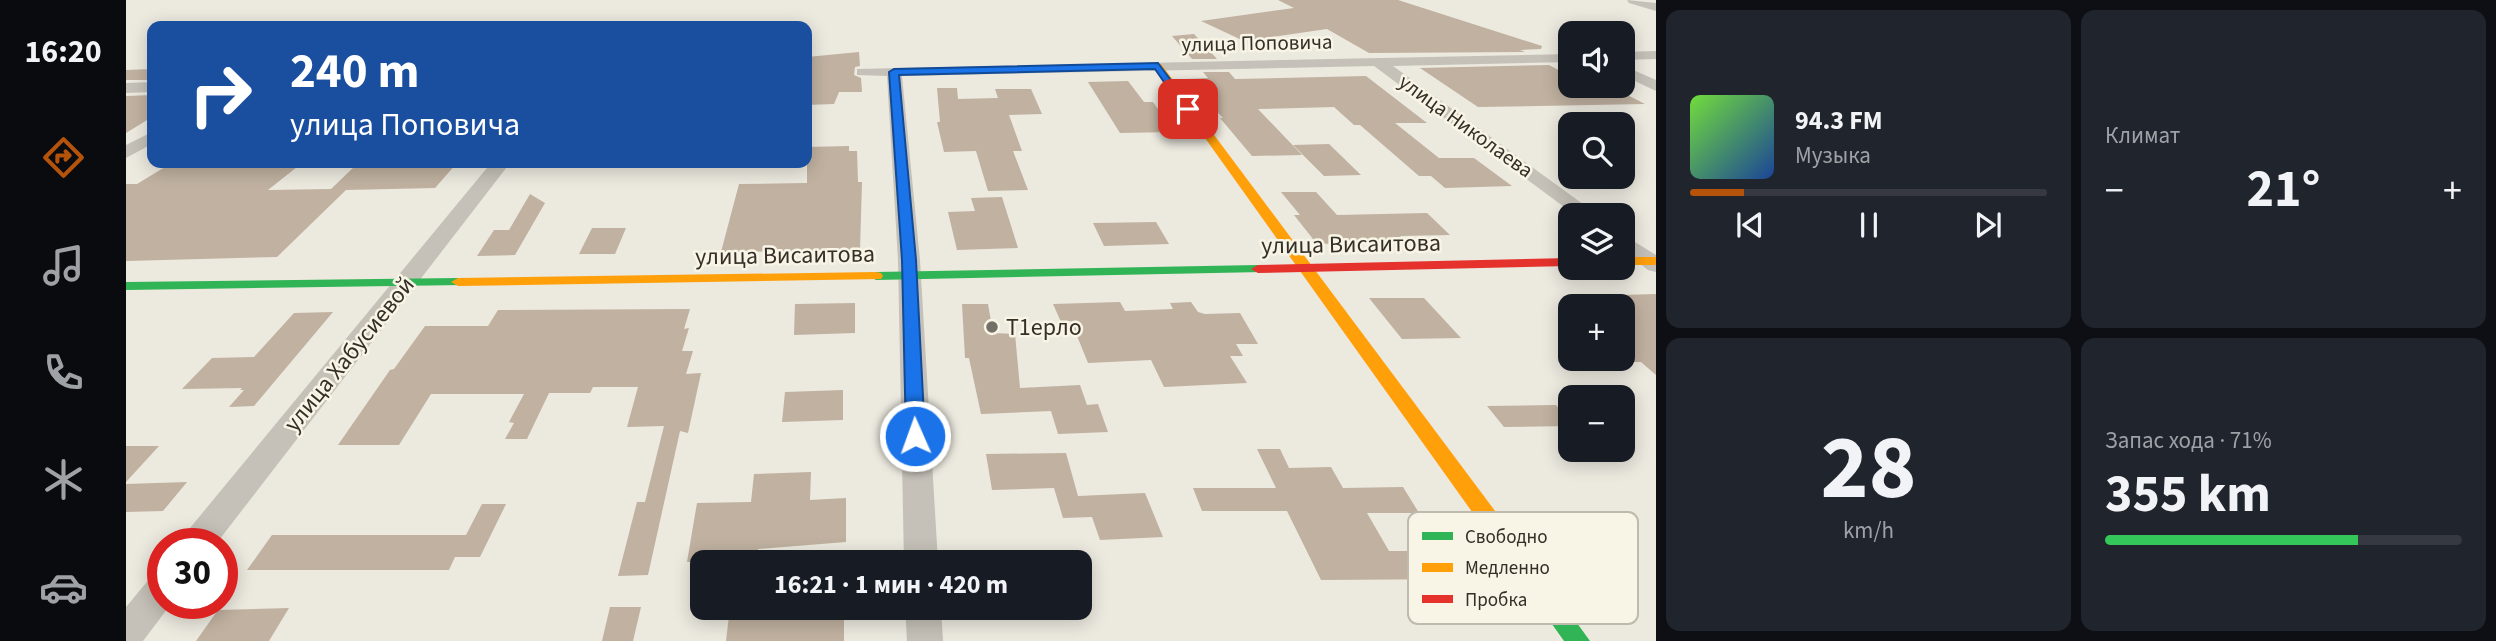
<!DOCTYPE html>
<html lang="ru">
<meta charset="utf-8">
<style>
body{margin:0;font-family:"Source Sans 3",sans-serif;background:#20242c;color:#f1f3f6;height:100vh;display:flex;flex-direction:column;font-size:26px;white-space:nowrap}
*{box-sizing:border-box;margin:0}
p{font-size:23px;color:#9ea1a6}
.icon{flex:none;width:38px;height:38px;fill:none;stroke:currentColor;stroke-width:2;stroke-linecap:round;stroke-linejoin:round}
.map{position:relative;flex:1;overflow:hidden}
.side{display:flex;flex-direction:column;gap:10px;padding:10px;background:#0d0f14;width:840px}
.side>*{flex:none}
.top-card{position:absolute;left:21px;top:21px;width:665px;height:147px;border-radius:14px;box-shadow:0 4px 18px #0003;background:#1a4fa0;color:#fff;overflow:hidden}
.buttons{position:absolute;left:1432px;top:21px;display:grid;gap:14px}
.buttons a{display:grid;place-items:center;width:77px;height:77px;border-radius:14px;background:#171b24;box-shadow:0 4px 18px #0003;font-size:35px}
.speed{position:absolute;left:21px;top:528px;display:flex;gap:14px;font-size:35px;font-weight:700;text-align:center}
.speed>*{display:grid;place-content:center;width:91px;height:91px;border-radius:50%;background:#171b24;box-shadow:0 4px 18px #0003;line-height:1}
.speed .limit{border:10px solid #d22;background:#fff;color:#111}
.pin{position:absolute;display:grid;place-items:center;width:60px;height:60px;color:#fff;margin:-30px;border-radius:14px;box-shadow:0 4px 10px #0006}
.me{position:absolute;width:77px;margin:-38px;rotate:358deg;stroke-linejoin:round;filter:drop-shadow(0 0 5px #0008)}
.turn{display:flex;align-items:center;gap:24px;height:147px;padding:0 28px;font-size:32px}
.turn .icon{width:91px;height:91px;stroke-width:2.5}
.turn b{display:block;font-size:49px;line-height:60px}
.big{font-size:52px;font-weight:700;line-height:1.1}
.side .card{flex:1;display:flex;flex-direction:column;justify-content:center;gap:10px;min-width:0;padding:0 24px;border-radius:14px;background:#20242c}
.side .dial{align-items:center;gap:0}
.dial b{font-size:91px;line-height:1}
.song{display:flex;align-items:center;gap:21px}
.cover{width:84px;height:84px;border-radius:10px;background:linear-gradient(135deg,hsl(100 70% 55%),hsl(220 70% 35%))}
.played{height:7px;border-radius:4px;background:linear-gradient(90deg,#b45309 15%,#363941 15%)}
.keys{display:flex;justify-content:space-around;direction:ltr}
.heat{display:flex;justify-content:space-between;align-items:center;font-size:38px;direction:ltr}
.charge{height:10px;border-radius:5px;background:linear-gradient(90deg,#34c759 71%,#363941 0)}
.side .tiles{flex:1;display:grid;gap:10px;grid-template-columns:repeat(2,1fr)}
.trip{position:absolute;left:564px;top:550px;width:402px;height:70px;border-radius:14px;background:#171b24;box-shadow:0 4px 18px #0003;font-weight:700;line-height:70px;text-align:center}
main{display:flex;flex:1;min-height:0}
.dock{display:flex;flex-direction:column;width:126px;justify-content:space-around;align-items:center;background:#090b0e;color:#9ea1a6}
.dock .icon{width:49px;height:49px}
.dock .current{color:#b45309}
.dock b{font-size:32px;color:#f1f3f6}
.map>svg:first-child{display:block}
.building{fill:#c0b1a0}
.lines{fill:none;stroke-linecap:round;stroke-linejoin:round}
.street{fill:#c5c1b8;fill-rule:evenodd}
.fast{fill:#30b455;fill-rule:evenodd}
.slow{fill:#ff9f0a;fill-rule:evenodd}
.jam{fill:#e5322d;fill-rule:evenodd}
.route{fill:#1a73e8;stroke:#114b97;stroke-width:2}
.poi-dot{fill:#757067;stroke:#f9f5e6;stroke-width:2.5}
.labels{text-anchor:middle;stroke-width:5;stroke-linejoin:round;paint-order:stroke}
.far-street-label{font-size:21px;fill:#352f27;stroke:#f9f5e6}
.street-label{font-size:24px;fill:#352f27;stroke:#f9f5e6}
.poi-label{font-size:24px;fill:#352f27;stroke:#f9f5e6;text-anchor:start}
.key{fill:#f9f5e6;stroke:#bebaad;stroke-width:2}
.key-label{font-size:19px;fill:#352f27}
</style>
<main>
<nav class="dock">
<b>16:20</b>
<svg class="icon current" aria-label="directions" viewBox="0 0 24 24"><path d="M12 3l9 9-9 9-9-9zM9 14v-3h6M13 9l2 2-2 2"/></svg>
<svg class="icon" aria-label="music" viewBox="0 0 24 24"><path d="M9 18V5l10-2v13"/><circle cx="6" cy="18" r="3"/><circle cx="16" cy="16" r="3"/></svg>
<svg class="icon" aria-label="phone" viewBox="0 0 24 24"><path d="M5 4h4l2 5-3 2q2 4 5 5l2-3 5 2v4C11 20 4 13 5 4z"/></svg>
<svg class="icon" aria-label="climate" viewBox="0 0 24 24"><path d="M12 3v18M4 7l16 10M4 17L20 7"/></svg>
<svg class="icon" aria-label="car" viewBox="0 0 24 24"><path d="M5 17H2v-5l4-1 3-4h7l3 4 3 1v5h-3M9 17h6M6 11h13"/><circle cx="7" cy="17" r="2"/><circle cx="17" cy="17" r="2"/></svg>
</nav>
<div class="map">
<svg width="1530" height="641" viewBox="0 0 1530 641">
<rect width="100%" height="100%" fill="#ece9df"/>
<g class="building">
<polygon points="1152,0 1272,0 1416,46 1415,49 1394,50 1399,52 1243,53 1201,29 1118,41 1075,21 1168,8"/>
<polygon points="1068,34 1091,59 1066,59 1046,36"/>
<polygon points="733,52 734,66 729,67 728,75 735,78 736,92 713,92 708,104 681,105 681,57"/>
<polygon points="1423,65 1444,76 1444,86 1484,86 1519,104 1352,107 1294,68"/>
<polygon points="26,69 26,80 0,80 0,70"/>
<polygon points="1077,72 1103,72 1109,79 1240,76 1301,123 1269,123 1313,158 1348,158 1386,186 1319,188 1305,176 1293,176 1234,125 1228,125 1208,107 1132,109 1176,155 1126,156 1094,118 1097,118 1060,79 1082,78"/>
<polygon points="1002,81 1018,102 1027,102 1048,132 994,133 962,82"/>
<polygon points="811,88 831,88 832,99 872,98 869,89 905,89 916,114 883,115 896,151 887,151 902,190 862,191 850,151 818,152 811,122 814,122"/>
<polygon points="26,95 26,117 0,133 0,96"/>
<polygon points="1203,144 1235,175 1198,176 1167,145"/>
<polygon points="723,146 723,151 731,151 732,182 736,182 734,250 595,252 613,184 681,183 681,147"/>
<polygon points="131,163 176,163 142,190 205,189 230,165 331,163 309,188 220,190 151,257 0,261 0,184 11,184 39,167 124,168"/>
<polygon points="1155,192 1190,192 1211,215 1301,213 1324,235 1274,236 1280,242 1191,244 1168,215 1174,215"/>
<polygon points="404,194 419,203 389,255 351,256 368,230 383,230"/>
<polygon points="876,197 892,248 831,250 822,212 849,211 845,198"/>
<polygon points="1030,222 1043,244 978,246 967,223"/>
<polygon points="466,228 500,228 489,254 453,254"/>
<polygon points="1530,294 1530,375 1515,362 1496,362 1496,295"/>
<polygon points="1243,298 1298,298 1335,338 1276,339"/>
<polygon points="994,302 999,311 1047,309 1044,303 1065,302 1072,312 1079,314 1114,313 1132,344 1110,344 1117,356 1104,356 1121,383 1038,387 1025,360 962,363 945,321 935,322 927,304"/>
<polygon points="729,303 729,333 668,335 669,304"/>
<polygon points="836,304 862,304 867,333 889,334 894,388 954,385 961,405 972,404 982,432 932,434 925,411 855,414 843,358 839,358"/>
<polygon points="564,309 558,329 563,328 556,351 567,351 560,374 575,373 562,433 554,431 522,575 492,576 511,502 519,502 538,426 501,427 512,387 467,387 464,393 423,393 401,439 379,439 388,423 383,422 398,394 305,394 273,445 212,445 264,370 268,369 299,326 362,326 372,310"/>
<polygon points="207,312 128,406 103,407 118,390 114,390 116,388 56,389 86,358 128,357 168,313"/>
<polygon points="717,390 717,420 656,422 659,392"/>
<polygon points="1430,405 1444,420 1444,426 1378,427 1361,406"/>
<polygon points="0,446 33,446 0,482"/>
<polygon points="1131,449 1154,449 1163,468 1205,467 1217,488 1277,487 1293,513 1241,513 1263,551 1318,551 1336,579 1195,580 1161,511 1076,511 1067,488 1150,488"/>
<polygon points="940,453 952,496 1019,493 1037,537 974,540 966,517 937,518 928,488 866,490 860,454"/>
<polygon points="685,472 684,500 720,498 720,542 632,549 631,562 561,562 571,503 625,502 628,474"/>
<polygon points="61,482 37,511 0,512 0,484"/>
<polygon points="356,504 380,504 354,557 329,557 323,570 121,570 146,535 340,535"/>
<polygon points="484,607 515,607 507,641 476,641"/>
<polygon points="604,607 718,607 718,641 600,641"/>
<polygon points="163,608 143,641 70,641 92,610"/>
</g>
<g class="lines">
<g class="street">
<polygon points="1501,0 1530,3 1530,11 1503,3"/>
<polygon points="1530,51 1530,59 1496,60 1496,52"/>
<polygon points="1444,54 1444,62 1267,66 1472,215 1449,215 1248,66 776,76 794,260 812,562 778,562 772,260 761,76 731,75 731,69"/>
<polygon points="1496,65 1530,80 1530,91 1496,75"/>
<polygon points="26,82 26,92 0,93 0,83"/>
<polygon points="26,132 26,144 0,158 0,145"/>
<polygon points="365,163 384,163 90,544 55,544 59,534"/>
<polygon points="1496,234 1530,255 1530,272 1522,270 1496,250"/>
<polygon points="37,573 37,604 45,604 17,641 0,641 0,607 25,577"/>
<polygon points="779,607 815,607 817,641 781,641"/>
</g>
<g class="fast">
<polygon points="1132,265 1137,266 1139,269 1137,272 750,280 743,276 750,272"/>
<polygon points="332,278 337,279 339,282 337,285 0,290 0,282"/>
<polygon points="1382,536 1390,539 1464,641 1438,641 1374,551 1371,545 1374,539"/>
</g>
<g class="slow">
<polygon points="1029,64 1035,64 1390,539 1393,545 1390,551 1382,554 1374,551 1029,68"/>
<rect x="1496" y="257" width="34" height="8"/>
<polygon points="750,272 755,273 757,276 755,279 332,286 325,282 332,278"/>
</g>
<polygon class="jam" points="1444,258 1444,266 1132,273 1125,269 1132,265"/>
</g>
<polygon class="route" points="1032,63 1065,107 1065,111 1058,111 1029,69 773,75 790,260 799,436 789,443 783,441 780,436 776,260 763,72 768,69"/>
<circle class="poi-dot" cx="866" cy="327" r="7"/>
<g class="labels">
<g class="far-street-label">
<text transform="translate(1131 43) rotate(-1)" y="7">улица Поповича</text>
<text transform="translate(1340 126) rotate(36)" y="7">улица Николаева</text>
</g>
<g class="street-label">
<text transform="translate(1225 244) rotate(-1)" y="8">улица Висаитова</text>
<text transform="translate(659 255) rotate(-1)" y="8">улица Висаитова</text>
<text transform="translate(223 354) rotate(-51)" y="8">улица Хабусиевой</text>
</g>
<g class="poi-label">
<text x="880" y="335">Т1ерло</text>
</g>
</g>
<rect x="1282" y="512" width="230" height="112" rx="10" class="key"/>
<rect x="1296" y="532" width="31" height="8" fill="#30b455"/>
<rect x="1296" y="563" width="31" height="9" fill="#ff9f0a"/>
<rect x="1296" y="595" width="31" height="8" fill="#e5322d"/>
<g class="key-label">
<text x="1339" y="543">Свободно</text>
<text x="1339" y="574">Медленно</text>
<text x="1339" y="606">Пробка</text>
</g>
</svg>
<div class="buttons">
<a><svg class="icon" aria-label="sound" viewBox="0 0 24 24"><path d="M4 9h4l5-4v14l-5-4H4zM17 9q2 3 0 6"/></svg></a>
<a><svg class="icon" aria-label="search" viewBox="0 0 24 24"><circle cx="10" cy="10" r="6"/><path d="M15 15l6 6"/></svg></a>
<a><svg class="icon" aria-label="layers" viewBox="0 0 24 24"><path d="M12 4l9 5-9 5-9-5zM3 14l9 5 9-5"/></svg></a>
<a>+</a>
<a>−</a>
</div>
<div class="speed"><div class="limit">30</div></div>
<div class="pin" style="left:1062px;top:109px;background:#d93025"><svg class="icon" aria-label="arrive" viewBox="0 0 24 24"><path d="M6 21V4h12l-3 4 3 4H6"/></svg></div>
<svg class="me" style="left:789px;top:436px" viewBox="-20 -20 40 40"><circle r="17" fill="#1a73e8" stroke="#fff" stroke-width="3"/><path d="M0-11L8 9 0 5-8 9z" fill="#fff"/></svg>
<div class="trip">16:21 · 1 мин · 420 m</div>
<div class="top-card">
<div class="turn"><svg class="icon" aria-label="right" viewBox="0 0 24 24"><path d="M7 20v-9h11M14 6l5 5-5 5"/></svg><div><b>240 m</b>улица Поповича</div></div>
</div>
</div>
<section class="side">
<div class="tiles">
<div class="card">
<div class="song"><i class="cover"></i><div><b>94.3 FM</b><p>Музыка</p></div></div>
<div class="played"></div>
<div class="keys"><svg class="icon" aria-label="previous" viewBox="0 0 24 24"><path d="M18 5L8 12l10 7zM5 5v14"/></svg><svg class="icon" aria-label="pause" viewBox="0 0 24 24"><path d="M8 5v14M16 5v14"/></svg><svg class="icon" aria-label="next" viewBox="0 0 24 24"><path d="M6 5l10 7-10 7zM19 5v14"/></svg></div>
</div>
<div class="card"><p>Климат</p>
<div class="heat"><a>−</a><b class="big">21°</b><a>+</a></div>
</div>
<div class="card dial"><b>28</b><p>km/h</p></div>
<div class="card"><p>Запас хода · 71%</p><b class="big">355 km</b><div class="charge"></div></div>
</div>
</section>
</main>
